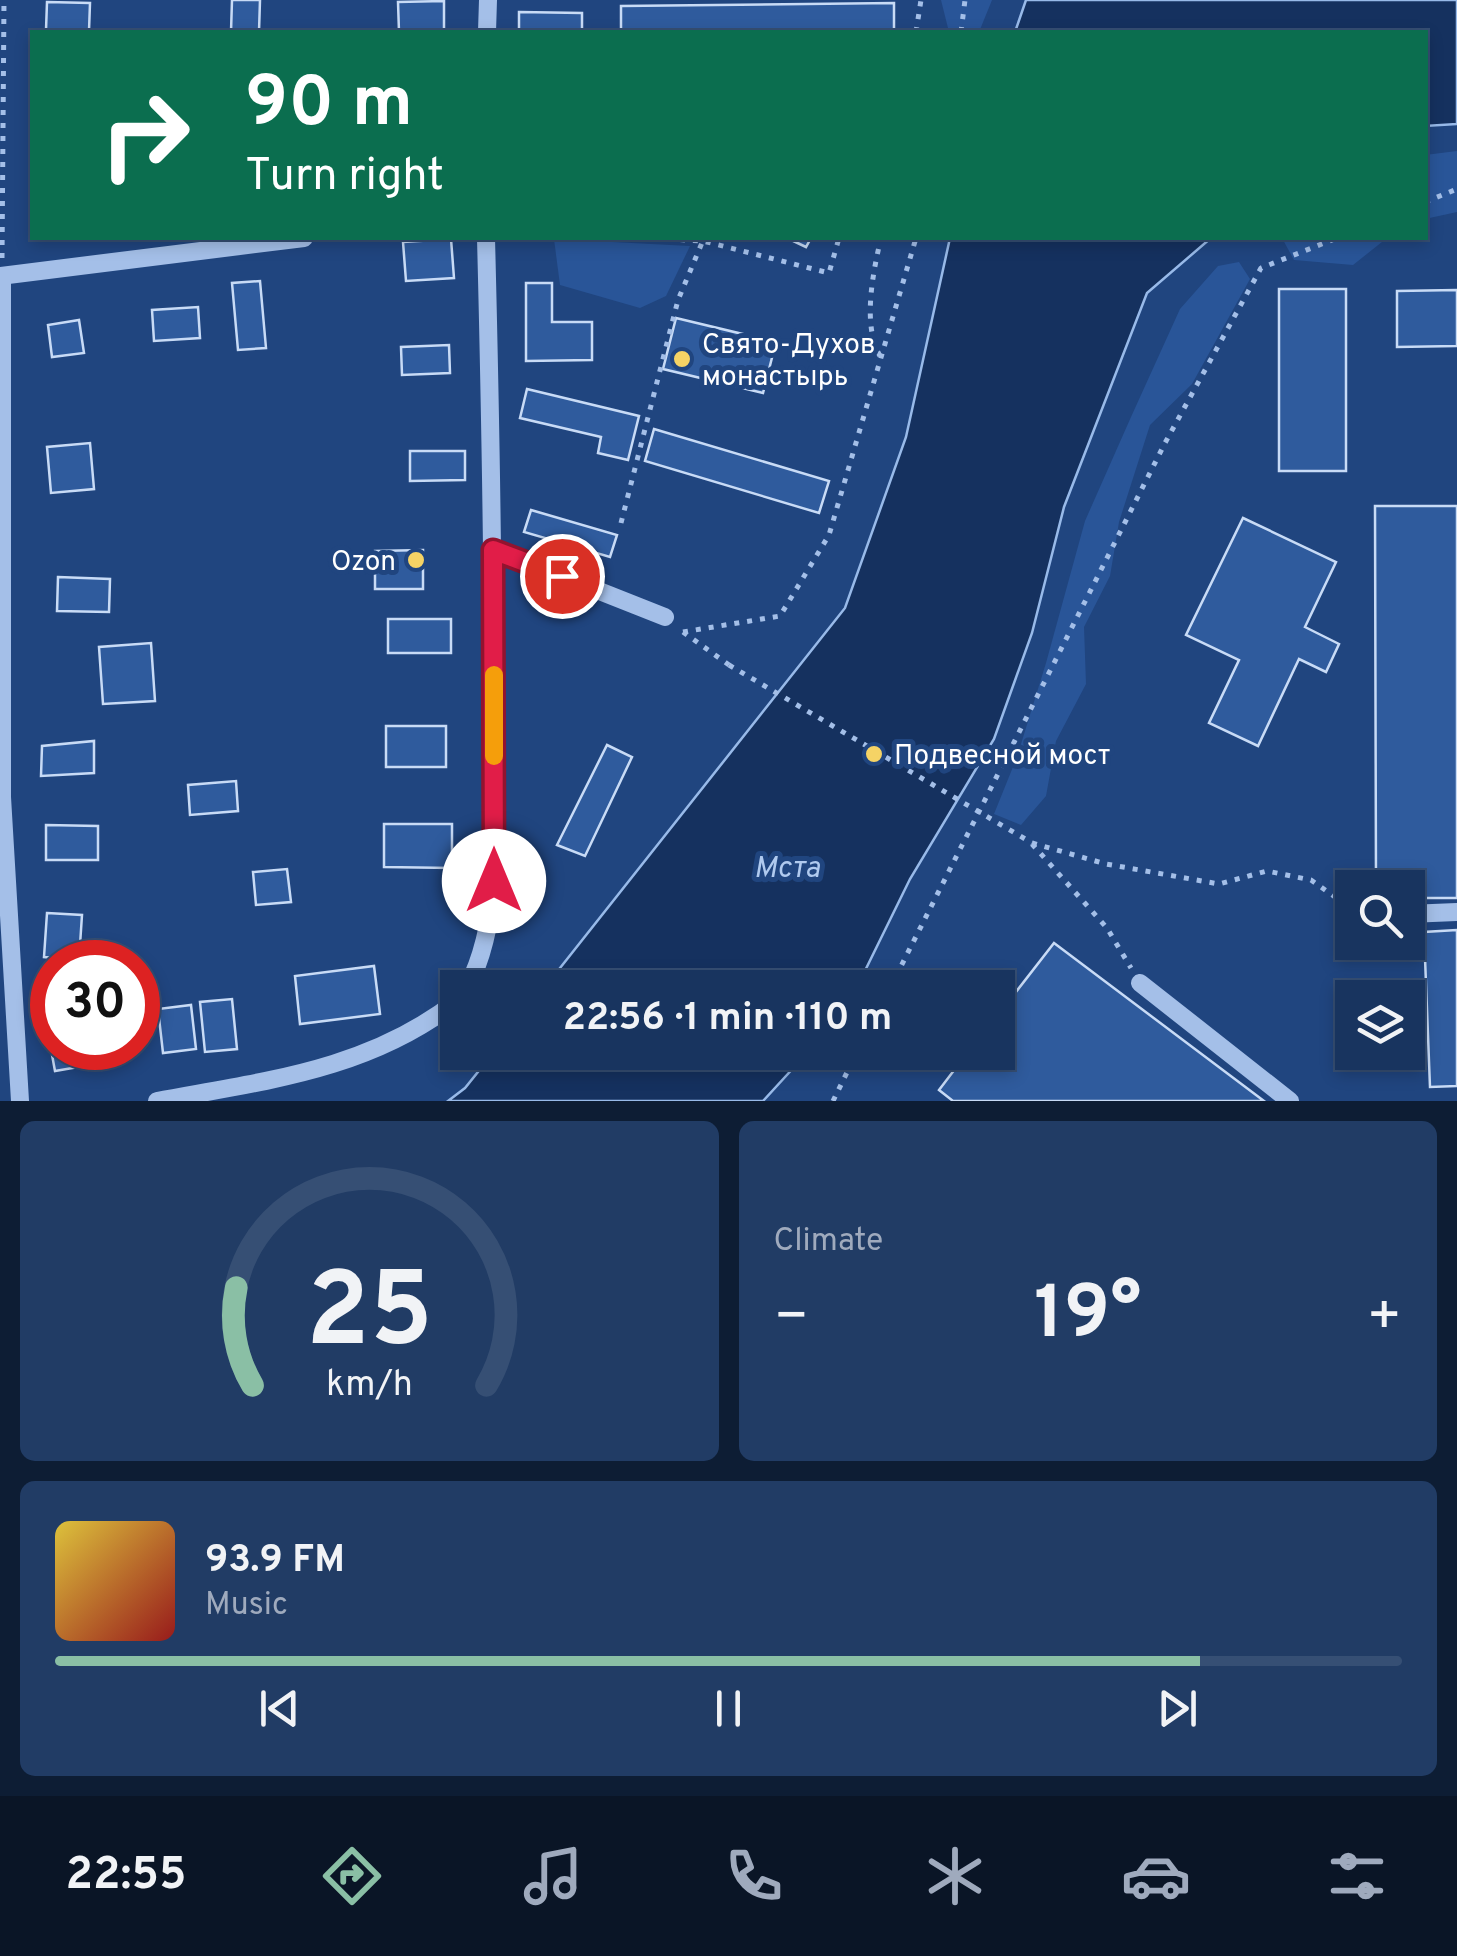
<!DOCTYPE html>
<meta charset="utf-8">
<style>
body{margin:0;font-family:Overpass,sans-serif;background:#213c65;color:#f1f3f6;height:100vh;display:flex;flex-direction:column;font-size:38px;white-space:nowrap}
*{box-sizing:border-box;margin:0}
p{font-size:32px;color:#9faabd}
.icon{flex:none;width:55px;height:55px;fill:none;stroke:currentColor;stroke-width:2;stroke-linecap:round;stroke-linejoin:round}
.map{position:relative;height:1101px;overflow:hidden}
.panel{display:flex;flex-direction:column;gap:20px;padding:20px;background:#0d1d34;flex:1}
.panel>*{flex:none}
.banner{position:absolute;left:30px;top:30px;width:1398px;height:210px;border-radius:0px;box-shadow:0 5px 15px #0003,0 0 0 2px #364f74;background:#0b6e4f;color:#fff;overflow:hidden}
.fabs{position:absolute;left:1335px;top:870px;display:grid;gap:20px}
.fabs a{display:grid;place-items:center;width:90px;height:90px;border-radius:0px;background:#18345f;box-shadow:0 5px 15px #0003,0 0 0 2px #364f74;font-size:50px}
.speed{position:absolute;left:30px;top:940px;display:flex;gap:20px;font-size:50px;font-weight:700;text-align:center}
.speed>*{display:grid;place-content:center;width:130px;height:130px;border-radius:50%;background:#18345f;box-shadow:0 5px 15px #0003,0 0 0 2px #364f74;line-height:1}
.speed .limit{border:15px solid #d22;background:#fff;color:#111}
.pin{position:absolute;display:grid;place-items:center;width:85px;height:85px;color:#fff;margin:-42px;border:5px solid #fff;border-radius:50%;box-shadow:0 2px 10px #0007}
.me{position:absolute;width:110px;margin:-55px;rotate:0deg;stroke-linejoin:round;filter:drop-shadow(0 0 8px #0008)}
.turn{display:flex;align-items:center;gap:35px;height:210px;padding:0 50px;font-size:45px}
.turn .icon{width:130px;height:130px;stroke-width:2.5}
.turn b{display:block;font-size:70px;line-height:85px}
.big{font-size:75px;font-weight:700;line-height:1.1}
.panel .card{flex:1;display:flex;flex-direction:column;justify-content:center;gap:15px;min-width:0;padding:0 35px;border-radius:15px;background:#213c65}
.panel .dial{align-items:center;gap:0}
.dial svg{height:260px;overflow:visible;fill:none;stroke:#364f74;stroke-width:7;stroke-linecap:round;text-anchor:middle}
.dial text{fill:#f1f3f6;stroke:none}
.song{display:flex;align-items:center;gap:30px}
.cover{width:120px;height:120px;border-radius:15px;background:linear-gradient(135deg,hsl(50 70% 55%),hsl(0 70% 35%))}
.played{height:10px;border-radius:5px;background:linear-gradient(90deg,#8abfa5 85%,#364f74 85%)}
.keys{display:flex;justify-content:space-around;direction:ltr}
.heat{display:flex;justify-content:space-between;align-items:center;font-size:55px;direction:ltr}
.panel .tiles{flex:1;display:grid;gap:20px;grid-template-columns:1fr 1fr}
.card:last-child{grid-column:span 2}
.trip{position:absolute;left:440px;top:970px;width:575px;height:100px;border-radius:0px;background:#18345f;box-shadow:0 5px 15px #0003,0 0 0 2px #364f74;font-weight:700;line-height:100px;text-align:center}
.dock{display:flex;height:160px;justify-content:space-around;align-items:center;background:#0a1526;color:#9faabd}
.dock .icon{width:70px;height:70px}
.dock .on{color:#8abfa5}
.dock b{font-size:45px;color:#f1f3f6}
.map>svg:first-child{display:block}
.green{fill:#295598}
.water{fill:#15315f;stroke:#98bae9;stroke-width:2.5}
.building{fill:#2f5b9d;stroke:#c8dbf6;stroke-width:2.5}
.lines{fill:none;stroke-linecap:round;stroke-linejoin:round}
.path{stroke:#a4bfe8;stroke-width:5;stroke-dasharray:5 8;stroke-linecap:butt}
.minor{stroke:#a4bfe8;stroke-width:18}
.path-bridge{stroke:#a4bfe8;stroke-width:5;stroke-dasharray:5 8;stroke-linecap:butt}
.route-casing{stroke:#92132f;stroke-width:25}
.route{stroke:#e11d48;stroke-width:18}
.slow{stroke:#f59e0b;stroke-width:18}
.poi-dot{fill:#f5d365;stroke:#20457f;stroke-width:4}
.labels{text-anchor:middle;stroke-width:10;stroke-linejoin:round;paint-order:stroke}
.poi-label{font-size:28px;fill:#fff;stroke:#20457f;text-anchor:start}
.water-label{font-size:30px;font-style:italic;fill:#b0caef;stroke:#20457f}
</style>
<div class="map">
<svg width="1457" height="1101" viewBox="0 0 1457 1101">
<rect width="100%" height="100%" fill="#20457f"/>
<g class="green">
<polygon points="941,0 992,0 979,32 949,32"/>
<polygon points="1457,151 1457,212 1425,219 1425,155"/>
<polygon points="1282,238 1387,238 1353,265 1294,260"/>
<polygon points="554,239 690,246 666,296 640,308 560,285"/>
<polygon points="1239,262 1250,279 1192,384 1150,425 1119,522 1110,576 1084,627 1086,684 1056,741 1046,796 1021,825 994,814 1017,757 1046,663 1085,521 1131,417 1180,309 1218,266"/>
</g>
<g class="water">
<polygon points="1026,0 1457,0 1457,124 1425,126 1425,32 1015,32"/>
<polygon points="950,238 1211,238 1147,293 1064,507 1032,633 994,739 910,879 857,987 545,987 845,608 906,437"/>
<polygon points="494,1052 807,1052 807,1053 763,1101 448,1101 465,1088"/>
</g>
<g class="building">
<polygon points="232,0 260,0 259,32 231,32"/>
<polygon points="444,1 444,32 399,32 398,2"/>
<polygon points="47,2 90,3 89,31 46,30"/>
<polygon points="894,3 894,32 621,32 621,6"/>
<polygon points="519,12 582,13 582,32 519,32"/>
<polygon points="787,238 811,238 806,247"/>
<polygon points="451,239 454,278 406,281 403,242"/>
<polygon points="260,281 266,348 238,350 232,283"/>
<polygon points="526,283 552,283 552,322 592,322 592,360 526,361"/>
<rect x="1279" y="289" width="67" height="182"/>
<polygon points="1457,290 1457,346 1397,347 1397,291"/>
<polygon points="198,307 200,338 154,341 152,310"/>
<polygon points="676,318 776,342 763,393 663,369"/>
<polygon points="79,320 84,353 52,357 48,325"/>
<polygon points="449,345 450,373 402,375 401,347"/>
<polygon points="527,389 639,416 628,460 598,453 601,437 520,418"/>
<polygon points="654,429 829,481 819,513 645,461"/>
<polygon points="90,443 94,489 51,493 47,447"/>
<polygon points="410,451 465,451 465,480 410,481"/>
<polygon points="1375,506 1457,506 1457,898 1408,898 1408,888 1376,888"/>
<polygon points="531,510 617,535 610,557 524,532"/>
<polygon points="1243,518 1336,562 1305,627 1339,644 1326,672 1299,659 1258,746 1209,723 1239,660 1186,635"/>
<polygon points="423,550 423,589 375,589 375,551"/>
<polygon points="58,577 110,579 109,612 57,611"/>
<rect x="388" y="619" width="63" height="34"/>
<polygon points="151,643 155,701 103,704 99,647"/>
<rect x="386" y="726" width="60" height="41"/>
<polygon points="94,741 94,773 41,776 42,746"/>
<polygon points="607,745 632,757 585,856 557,845"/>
<polygon points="236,781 238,811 190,815 188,785"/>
<polygon points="384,824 452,824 452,868 384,867"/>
<polygon points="46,825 98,826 98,860 46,860"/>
<polygon points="287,869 291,902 256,905 253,872"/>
<polygon points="47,913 82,915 79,960 44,957"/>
<polygon points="1457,930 1457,1086 1430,1087 1424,932"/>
<polygon points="1054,943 1264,1101 953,1101 939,1090 968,1052 998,1052 998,1015"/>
<polygon points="374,966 380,1014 300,1024 295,976"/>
<polygon points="232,999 237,1049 205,1052 200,1002"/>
<polygon points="191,1005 196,1049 163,1053 158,1009"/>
<polygon points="52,1021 52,1048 87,1048 90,1065 55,1071 46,1022"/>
</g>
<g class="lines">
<g class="path">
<polyline points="916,32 921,0"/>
<polyline points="961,32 965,0"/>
<polyline points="1425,202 1457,189"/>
<polyline points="654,238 703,241 829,273 839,238"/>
<polyline points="2,258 4,0"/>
<path d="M880,356C862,325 873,272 881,238"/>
<polyline points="621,523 678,300 704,238"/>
<polyline points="683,632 780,616 829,535 916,238"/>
<polyline points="683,632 729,665"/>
<polyline points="1032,843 1106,864 1219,884 1267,871 1311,880 1352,909"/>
<polyline points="1032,844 1107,928 1131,968"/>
<polyline points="890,988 1165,443 1261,268 1337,238"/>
<polyline points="833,1101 857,1052"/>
</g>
<g class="minor">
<polyline points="487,32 488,0"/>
<polyline points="0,276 304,238"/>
<polyline points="2,276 2,797 20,1101"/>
<polyline points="493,549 665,617"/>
<polyline points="1408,914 1457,912"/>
<polyline points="1140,983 1290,1101"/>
<path d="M467,988C508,910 493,796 493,710C493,552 490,395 486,238"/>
<path d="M157,1101C264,1081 370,1070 458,1000"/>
</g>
<polyline class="path-bridge" points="729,665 1032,843"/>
</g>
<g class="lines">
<g class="route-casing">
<polyline id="route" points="494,881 493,550 562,576"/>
</g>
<use href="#route" class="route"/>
<polyline class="slow" points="494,675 494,756"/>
</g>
<g class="poi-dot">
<circle cx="682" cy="359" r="10"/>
<circle cx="416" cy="560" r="10"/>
<circle cx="874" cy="754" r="10"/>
</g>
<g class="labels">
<g class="poi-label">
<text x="702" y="353">Свято-Духов<tspan x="702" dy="32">монастырь</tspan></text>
<text x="396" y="570" text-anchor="end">Ozon</text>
<text x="894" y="764">Подвесной мост</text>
</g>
<g class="water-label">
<text x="787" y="877">Мста</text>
</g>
</g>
</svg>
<div class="fabs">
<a><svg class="icon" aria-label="search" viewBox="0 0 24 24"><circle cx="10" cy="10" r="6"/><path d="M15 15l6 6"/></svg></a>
<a><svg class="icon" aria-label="layers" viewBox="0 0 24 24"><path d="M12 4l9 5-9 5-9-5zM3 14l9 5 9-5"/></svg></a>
</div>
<div class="speed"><div class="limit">30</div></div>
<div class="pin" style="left:562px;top:576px;background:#d93025"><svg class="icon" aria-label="arrive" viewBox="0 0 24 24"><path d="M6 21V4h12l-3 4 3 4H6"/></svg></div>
<svg class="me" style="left:494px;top:881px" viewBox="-20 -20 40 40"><circle r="19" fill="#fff"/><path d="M0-13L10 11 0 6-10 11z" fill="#e11d48"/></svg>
<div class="trip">22:56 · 1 min · 110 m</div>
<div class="banner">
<div class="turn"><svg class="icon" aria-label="right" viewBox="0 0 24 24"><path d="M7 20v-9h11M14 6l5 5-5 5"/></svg><div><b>90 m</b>Turn right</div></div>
</div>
</div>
<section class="panel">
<div class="tiles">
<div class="card dial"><svg viewBox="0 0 100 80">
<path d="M14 69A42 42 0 1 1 86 69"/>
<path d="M14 69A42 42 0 0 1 9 39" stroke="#8abfa5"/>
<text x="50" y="56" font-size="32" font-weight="700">25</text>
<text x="50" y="72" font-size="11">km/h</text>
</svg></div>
<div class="card"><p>Climate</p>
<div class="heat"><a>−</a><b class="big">19°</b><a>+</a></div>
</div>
<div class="card">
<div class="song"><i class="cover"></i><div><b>93.9 FM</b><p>Music</p></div></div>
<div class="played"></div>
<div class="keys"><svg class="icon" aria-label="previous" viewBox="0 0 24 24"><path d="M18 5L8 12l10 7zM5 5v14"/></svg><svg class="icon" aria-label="pause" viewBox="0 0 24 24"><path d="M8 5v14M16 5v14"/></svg><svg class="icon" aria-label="next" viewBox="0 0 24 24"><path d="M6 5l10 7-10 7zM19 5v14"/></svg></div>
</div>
</div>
</section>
<nav class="dock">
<b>22:55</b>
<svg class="icon on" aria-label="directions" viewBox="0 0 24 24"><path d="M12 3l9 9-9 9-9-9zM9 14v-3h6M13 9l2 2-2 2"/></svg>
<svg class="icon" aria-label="music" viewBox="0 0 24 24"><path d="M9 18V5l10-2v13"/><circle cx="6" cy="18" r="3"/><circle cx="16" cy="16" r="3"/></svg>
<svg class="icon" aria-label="phone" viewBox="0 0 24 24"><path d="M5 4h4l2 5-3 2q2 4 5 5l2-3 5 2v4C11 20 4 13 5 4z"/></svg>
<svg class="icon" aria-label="climate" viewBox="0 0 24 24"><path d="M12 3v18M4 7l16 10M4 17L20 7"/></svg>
<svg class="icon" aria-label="car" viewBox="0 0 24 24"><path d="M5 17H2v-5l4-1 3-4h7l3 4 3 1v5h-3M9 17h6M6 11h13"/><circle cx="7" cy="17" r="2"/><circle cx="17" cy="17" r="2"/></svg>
<svg class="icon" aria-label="filters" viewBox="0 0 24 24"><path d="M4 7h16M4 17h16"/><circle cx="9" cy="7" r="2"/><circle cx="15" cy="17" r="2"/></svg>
</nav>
